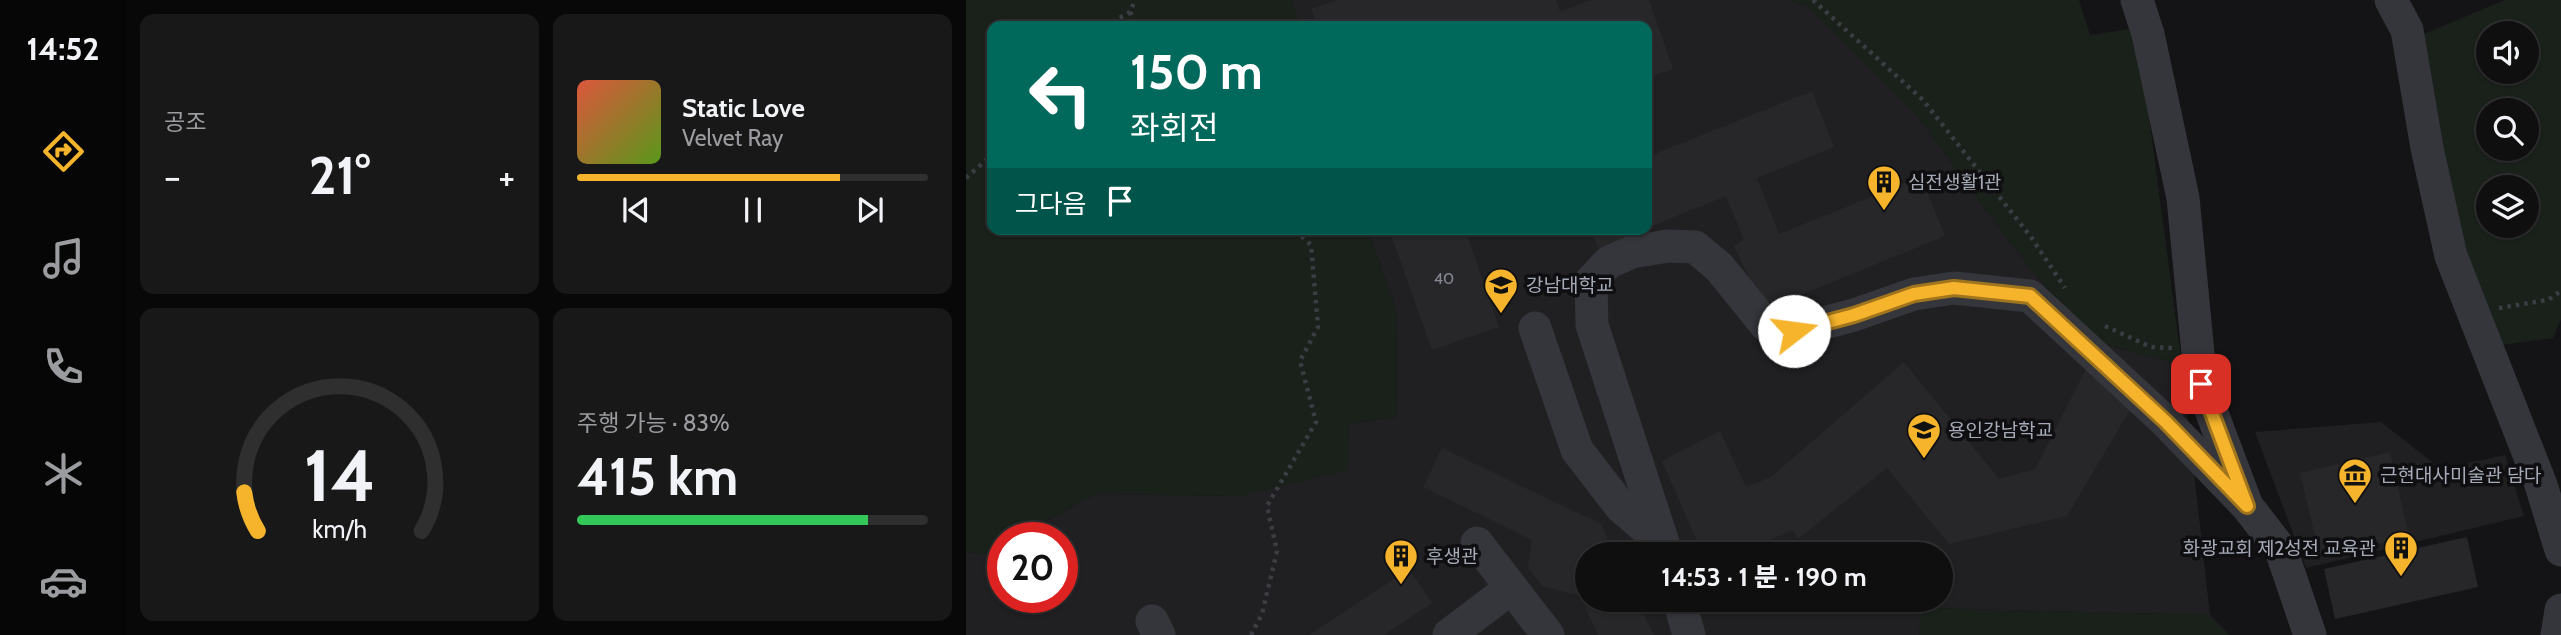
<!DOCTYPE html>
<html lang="ko">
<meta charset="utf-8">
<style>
body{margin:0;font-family:Cabin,"Noto Sans KR",sans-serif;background:#181819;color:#f1f3f6;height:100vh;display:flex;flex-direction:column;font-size:26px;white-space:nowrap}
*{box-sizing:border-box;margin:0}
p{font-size:23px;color:#9b9c9f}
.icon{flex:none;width:38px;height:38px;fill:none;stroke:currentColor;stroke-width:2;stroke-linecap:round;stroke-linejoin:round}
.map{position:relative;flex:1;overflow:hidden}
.sheet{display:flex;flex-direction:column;gap:14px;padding:14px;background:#080809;width:840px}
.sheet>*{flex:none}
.guide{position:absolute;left:21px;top:21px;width:665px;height:214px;border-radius:14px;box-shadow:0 2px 5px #0004,0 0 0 2px #2f2f30;background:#00695c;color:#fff;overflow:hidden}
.tools{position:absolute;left:1510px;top:21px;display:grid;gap:14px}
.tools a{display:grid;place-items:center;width:63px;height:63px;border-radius:50%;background:#0f0f10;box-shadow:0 2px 5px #0004,0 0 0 2px #2f2f30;font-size:35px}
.speed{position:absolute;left:21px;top:522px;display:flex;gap:14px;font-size:35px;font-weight:700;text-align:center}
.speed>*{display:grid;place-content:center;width:91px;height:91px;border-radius:50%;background:#0f0f10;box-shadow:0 2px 5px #0004,0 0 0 2px #2f2f30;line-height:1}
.speed .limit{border:10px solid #d22;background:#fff;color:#111}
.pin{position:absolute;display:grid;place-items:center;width:60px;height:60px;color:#fff;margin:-30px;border-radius:14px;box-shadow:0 4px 10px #0006}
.me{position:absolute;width:77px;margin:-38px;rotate:75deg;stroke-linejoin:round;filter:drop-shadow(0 0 5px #0008)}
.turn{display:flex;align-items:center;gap:24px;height:147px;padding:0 28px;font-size:32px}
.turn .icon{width:91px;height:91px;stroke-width:2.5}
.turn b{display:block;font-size:49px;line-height:60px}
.then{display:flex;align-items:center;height:66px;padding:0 28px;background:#0003;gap:14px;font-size:26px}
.big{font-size:52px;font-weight:800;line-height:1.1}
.sheet .tile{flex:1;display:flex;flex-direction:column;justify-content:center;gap:10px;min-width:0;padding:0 24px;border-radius:14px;background:#181819}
.sheet .dial{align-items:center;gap:0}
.dial svg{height:182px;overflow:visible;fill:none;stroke:#2f2f30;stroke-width:7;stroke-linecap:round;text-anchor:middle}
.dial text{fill:#f1f3f6;stroke:none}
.song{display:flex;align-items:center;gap:21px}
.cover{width:84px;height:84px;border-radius:10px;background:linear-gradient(135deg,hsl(10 70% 55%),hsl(90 70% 35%))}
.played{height:7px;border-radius:4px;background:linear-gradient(90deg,#f6b42c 75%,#2f2f30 75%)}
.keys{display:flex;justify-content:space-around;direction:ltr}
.heat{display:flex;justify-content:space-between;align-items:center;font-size:38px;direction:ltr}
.charge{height:10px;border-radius:5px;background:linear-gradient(90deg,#34c759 83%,#2f2f30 0)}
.sheet .tiles{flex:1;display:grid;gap:14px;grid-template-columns:repeat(2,1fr)}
.trip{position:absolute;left:609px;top:542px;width:378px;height:70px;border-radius:35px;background:#0f0f10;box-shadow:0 2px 5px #0004,0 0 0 2px #2f2f30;font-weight:800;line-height:70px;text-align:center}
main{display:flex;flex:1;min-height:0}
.tabs{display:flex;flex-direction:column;width:126px;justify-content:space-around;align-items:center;background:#060606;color:#9b9c9f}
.tabs .icon{width:49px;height:49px}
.tabs .active{color:#f6b42c}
.tabs b{font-size:32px;color:#f1f3f6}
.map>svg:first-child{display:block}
.built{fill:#202023;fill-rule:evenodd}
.green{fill:#1a211b;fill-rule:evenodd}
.building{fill:#27272a}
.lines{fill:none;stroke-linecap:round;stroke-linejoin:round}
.path{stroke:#3b3d42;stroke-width:4.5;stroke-dasharray:3.5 5;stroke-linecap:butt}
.minor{stroke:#35363b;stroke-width:33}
.route-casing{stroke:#a0751d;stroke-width:18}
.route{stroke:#f6b42c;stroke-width:12}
.labels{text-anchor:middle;stroke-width:7;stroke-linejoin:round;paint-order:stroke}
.number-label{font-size:16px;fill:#858892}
.poi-label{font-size:19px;fill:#a5aab6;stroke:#0f0f11;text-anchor:start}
</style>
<main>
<nav class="tabs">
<b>14:52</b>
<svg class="icon active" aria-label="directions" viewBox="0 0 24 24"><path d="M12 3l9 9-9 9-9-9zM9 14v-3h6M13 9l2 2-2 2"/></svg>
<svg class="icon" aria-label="music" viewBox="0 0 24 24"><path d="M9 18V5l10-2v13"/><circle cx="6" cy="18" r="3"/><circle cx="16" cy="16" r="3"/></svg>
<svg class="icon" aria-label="phone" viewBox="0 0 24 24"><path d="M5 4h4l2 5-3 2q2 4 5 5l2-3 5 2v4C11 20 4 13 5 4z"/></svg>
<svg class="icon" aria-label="climate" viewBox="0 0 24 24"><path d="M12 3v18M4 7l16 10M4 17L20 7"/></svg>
<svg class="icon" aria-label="car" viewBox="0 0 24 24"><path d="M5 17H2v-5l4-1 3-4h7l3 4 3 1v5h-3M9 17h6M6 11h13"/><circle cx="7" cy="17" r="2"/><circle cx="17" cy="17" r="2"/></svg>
</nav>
<section class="sheet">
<div class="tiles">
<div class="tile"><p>공조</p>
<div class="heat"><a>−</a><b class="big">21°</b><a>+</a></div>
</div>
<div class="tile">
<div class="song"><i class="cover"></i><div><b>Static Love</b><p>Velvet Ray</p></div></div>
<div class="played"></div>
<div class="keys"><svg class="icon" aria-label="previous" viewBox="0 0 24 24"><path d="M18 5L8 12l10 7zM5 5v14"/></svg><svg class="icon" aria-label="pause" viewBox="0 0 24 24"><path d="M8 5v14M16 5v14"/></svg><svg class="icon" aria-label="next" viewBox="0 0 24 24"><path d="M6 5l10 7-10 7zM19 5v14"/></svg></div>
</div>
<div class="tile dial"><svg viewBox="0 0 100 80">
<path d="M14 69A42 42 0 1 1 86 69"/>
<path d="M14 69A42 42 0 0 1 8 52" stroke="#f6b42c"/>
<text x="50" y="56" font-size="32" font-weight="700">14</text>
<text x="50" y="72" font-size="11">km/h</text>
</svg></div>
<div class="tile"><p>주행 가능 · 83%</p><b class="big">415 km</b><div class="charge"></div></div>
</div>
</section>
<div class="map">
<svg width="1595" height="635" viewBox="0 0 1595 635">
<rect width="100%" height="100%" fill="#141416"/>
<g class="built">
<path d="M325,0H824L844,8L950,114L1036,232L1122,340L1216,365L1244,615L957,608L953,635H0V552L21,554L37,545V597H96V537H51L129,494L276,496L383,424L431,417L430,308L401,229H681V26H334ZM621,555H975V600H621Z"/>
<polygon points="1415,422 1475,469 1539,455 1558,516 1340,568 1289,432"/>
</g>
<g class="green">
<polygon points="0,0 325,0 334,26 26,26 26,229 401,229 430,308 431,417 383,424 382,470 276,496 129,494 51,537 37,537 37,545 21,554 0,552"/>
<polygon points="824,0 1113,0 1124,35 1171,28 1216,365 1122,340 1036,232 950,114 844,8"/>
<path d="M1539,0H1595V319L1587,338L1527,346L1488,207L1458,34ZM1522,33H1561V72H1522ZM1522,110H1561V149H1522ZM1522,187H1561V226H1522Z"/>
<polygon points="956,608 1244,615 1264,635 953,635"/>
</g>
<g class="building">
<polygon points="371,0 590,0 594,11 626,0 683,0 707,69 681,78 681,26 352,26 345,9"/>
<polygon points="846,91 868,147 791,178 813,234 955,177 979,236 798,310 768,246 778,240 760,196 681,228 681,157"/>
<polygon points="423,229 499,229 533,327 466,350"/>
<polygon points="625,229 678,229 632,248"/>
<polygon points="938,362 1033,479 1069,469 1122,365 1164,410 1101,516 983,544 921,468 833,538 826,530 772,555 737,555 696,461 754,431 780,487 805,477"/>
<polygon points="476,448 635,524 649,555 621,555 621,600 671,600 688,635 632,635 614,596 576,586 562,568 566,540 457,487"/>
<polygon points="1424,452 1443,537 1354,557 1334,473"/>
<polygon points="1501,537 1512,587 1369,619 1358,569"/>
<polygon points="443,569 466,603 418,635 343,635"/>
</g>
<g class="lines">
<g class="path">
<polyline points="847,0 957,100 1065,237 1099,288"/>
<polyline points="164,12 171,26"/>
<polyline points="139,26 164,12 169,0"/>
<polyline points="0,178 26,155"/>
<polyline points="1533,308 1582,300 1595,291"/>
<polyline points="1139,326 1185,347 1206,348"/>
<polyline points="285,635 296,614 311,551 301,506 350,422 334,361 352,327 345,245 328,229"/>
</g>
<g class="minor">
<polyline points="1171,0 1182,34 1217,198 1235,384 1281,506 1315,550 1344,635"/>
<polyline points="1425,0 1441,30 1461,148 1485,256 1575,485 1595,550"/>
<polyline points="569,328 611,450 655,507 697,543"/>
<polyline points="511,543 582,635"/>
<polyline points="701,555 626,325 625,281 643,262 666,252 702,246 729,247 753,267 800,325 828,331 888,315 948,294 988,288 1064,296 1200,422 1281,506"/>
<polyline points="713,600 723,635"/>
<polyline points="186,621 193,635"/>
<polyline points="483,635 545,588"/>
<polyline points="1591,635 1595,610"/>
</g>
</g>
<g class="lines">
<g class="route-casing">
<polyline id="route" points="828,331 888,315 948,294 988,288 1064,296 1200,422 1281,506 1235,384"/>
</g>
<use href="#route" class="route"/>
</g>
<defs>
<g id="building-pin" transform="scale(1.75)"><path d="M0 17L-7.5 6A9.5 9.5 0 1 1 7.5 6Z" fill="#f6b42c" stroke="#0f0f11"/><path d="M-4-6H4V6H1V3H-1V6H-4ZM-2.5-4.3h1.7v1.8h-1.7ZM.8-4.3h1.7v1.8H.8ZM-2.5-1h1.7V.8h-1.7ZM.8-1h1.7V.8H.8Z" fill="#111"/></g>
<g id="university-pin" transform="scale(1.75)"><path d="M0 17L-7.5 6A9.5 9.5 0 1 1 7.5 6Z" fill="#f6b42c" stroke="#0f0f11"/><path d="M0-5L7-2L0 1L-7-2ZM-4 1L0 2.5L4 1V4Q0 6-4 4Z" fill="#111"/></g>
<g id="school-pin" transform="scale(1.75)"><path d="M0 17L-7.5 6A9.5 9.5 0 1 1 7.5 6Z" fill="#f6b42c" stroke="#0f0f11"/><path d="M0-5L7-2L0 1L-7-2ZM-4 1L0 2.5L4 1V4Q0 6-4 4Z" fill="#111"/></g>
<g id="museum-pin" transform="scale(1.75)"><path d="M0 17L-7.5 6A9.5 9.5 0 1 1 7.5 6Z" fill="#f6b42c" stroke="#0f0f11"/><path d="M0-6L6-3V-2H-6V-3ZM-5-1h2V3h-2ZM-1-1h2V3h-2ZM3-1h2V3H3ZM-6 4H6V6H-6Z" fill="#111"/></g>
</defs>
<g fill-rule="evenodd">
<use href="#building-pin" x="918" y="182"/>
<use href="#university-pin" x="535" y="285"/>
<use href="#school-pin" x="958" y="430"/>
<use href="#museum-pin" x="1389" y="475"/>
<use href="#building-pin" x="1435" y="548"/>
<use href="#building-pin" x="435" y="556"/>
</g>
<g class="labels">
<g class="number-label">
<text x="478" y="284">40</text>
</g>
<g class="poi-label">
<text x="942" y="189">심전생활1관</text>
<text x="560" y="292">강남대학교</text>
<text x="982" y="437">용인강남학교</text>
<text x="1414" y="482">근현대사미술관 담다</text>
<text x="1410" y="555" text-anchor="end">화광교회 제2성전 교육관</text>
<text x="460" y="563">후생관</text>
</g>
</g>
</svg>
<div class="tools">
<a><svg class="icon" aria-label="sound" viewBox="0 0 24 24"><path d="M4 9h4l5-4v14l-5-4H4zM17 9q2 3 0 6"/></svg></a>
<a><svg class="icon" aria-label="search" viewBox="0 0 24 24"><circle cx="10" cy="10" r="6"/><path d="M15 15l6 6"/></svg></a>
<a><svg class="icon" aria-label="layers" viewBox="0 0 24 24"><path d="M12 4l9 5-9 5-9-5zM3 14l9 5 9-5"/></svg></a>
</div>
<div class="speed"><div class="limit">20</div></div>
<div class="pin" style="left:1235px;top:384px;background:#d93025"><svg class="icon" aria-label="arrive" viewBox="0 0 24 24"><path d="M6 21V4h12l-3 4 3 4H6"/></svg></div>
<svg class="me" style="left:828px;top:331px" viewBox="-20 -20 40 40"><circle r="19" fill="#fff"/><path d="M0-13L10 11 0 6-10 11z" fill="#f6b42c"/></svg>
<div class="trip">14:53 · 1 분 · 190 m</div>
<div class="guide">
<div class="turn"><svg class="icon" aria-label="left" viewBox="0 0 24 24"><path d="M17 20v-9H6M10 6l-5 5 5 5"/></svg><div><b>150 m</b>좌회전</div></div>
<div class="then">그다음<svg class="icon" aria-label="arrive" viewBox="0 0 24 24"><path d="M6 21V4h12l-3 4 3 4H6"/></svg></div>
</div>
</div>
</main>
